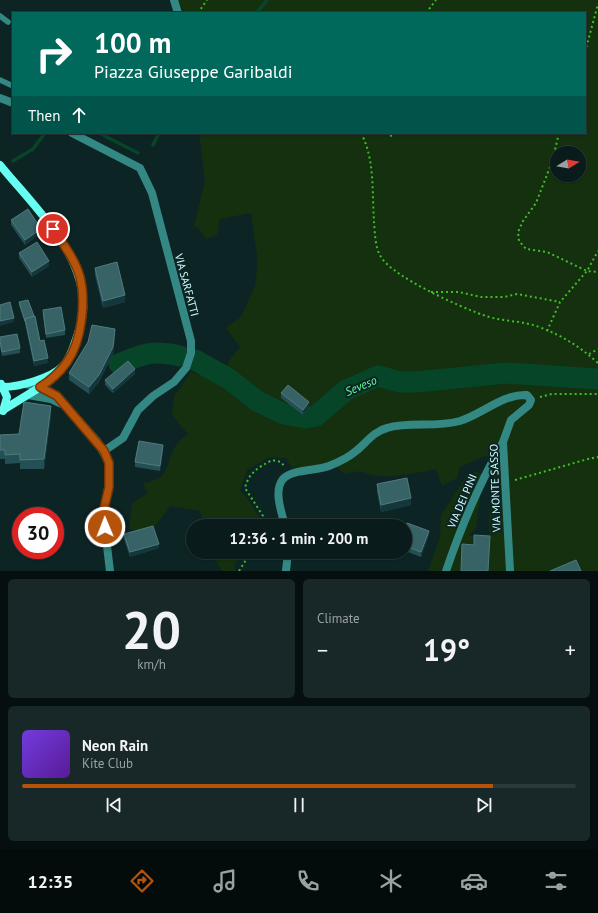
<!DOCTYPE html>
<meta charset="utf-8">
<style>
body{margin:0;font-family:"PT Sans",sans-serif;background:#182829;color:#f1f3f6;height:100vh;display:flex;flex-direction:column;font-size:15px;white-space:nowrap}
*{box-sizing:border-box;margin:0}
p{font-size:13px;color:#99a1a3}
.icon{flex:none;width:22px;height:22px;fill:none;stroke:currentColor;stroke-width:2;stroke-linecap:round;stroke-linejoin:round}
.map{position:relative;height:571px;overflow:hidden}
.drawer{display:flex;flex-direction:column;gap:8px;padding:8px;background:#060f0f;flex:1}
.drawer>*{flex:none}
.guide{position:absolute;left:12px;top:12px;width:574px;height:122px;border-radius:0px;box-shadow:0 1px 3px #0004,0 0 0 1px #2a393b;background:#00695c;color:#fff;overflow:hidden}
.needle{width:26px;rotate:79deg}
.buttons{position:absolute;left:550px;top:146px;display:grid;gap:8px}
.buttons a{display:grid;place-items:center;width:36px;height:36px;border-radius:50%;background:#0a1b1c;box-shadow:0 1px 3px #0004,0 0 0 1px #2a393b;font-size:20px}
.speed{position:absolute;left:12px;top:507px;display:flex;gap:8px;font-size:20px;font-weight:700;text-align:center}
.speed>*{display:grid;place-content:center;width:52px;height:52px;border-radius:50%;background:#0a1b1c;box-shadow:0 1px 3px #0004,0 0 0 1px #2a393b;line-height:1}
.speed .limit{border:6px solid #d22;background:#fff;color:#111}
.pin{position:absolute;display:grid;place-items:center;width:34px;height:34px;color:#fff;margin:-17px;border:2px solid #fff;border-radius:50%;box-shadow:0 1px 4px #0007}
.me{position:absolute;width:44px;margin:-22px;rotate:359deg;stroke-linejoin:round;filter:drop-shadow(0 0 3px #0008)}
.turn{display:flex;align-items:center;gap:14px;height:84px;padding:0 16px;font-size:18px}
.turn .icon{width:52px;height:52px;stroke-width:2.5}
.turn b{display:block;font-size:28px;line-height:34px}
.then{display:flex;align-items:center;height:38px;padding:0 16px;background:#0003;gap:8px;font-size:15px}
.big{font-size:30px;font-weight:800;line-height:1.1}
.drawer .widget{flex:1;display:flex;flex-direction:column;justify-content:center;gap:6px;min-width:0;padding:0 14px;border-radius:6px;background:#182829}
.drawer .dial{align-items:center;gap:0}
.dial b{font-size:52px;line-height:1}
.song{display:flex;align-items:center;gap:12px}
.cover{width:48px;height:48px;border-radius:6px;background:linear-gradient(135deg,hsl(260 70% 55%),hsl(270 70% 35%))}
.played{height:4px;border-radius:2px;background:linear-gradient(90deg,#b45309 85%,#2a393b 85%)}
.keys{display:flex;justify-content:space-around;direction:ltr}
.heat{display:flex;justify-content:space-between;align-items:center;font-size:22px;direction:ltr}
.drawer .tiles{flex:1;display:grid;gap:8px;grid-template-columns:1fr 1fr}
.widget:last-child{grid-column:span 2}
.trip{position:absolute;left:186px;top:519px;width:226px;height:40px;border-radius:20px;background:#0a1b1c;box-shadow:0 1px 3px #0004,0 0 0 1px #2a393b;font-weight:800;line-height:40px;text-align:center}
.menu{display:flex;height:64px;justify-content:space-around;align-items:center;background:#040b0b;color:#99a1a3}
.menu .icon{width:28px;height:28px}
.menu .selected{color:#b45309}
.menu b{font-size:18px;color:#f1f3f6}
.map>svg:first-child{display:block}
.green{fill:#14300f;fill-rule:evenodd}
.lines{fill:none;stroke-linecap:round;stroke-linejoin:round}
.stream{stroke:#064528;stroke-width:3.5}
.river{stroke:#064528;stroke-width:21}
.path{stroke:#3ebf25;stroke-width:2;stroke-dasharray:2 3;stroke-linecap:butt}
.lane{stroke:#348883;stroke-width:5.5}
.street{stroke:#348883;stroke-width:8}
.secondary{stroke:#68fff3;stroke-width:8}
.wall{fill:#245055}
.shaded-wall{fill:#13373a}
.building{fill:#376367;stroke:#4f7b7f}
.route-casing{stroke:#753606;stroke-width:10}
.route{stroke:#b45309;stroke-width:7}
.labels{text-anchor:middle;stroke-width:4;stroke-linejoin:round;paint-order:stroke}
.street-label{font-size:11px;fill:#d1feff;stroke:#0d2425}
.water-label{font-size:12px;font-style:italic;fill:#5fff99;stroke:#0d2425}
</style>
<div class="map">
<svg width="598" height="571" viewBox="0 0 598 571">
<rect width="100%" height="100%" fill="#0d2425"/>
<g class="green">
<path d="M178,0H598V571H446V562L441,571H428L440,537L441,515L467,475L477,471L483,477L476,528L468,536H489C489,510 491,485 497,460L484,456L460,467L457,478L442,486L436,469C417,473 399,477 379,476C363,475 366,468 346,474L332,465L292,468L286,458L270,457L247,470L240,490L250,502L263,524L262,526H204L200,511L170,506L151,532L129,529L132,503L148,493L143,483C172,479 164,465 176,445C179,441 184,437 188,434L172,415L174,396L191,372L219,381L231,358L240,347L226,328L241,317L255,286L258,263L251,213L220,219L217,235L206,239L198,227H194L205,181L199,133H585V13H184ZM557,153H579V175H557Z"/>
<polygon points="211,552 245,552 233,566 236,571 222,571"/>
</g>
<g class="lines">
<g class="stream">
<polyline points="256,13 267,0"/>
<polyline points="99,133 138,153"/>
<polyline points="153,145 159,133"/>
<polyline points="13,161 33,149 45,133"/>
</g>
<g class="river">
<polyline points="195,360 229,379 257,401 284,414 305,418 316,416 346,390 378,376 400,382 416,382 506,373 598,379"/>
<path d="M119,364C145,353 153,350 180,356"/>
</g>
<g class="path">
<polyline points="198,13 207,0"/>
<polyline points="426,13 436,0"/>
<polyline points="585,52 598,4"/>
<path d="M361,133C375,159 372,193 374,222C375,233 375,248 381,257C393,277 460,307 483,315C501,322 521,320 539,327C563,336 579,346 598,363"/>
<polyline points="386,133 390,136 398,133"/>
<polyline points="559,133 552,162 536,203 523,221 518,232 519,241 526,249 547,252 587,271 598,272"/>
<polyline points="431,292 459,292 481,297 504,297 517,294 560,302"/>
<polyline points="547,331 560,302 587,271 598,251"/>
<polyline points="589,354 598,349"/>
<polyline points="540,397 552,394 598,394"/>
<polyline points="515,480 588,459 598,457"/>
<path d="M265,526L263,516L245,488C249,472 258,468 272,460L281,462L285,467"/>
<polyline points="239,571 251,552"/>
</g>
<g class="lane">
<polyline points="0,16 8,22"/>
<polyline points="0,80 13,86"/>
</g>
<g class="street">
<polyline points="174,0 178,13"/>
<polyline points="0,98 13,103"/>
<polyline points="72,133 140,168 152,193 191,341 191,353 186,368 174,382 153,396 138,410 123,438 104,451"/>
<polyline points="25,384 40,387 57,396 97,441 109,463 109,487 103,513 110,571"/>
<polyline points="28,395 51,399 62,404"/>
<path d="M285,526C282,513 273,491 283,479C292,469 316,471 329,466C339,462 348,458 356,451C366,443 374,431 387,428C409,421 435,428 460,421C483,414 502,394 527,395L531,400L529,405L511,420L503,442L510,571"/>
<polyline points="286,571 288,552"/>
<path d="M446,571C461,527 479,484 502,444"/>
</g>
<g class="secondary">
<path d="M0,165C34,207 87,254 83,312C82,324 77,337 73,348C70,355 68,361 63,366C52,378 19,387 3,387"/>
<polyline points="1,384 7,397 3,411"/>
<polyline points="3,410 42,386 57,372"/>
</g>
</g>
<g class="wall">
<polygon points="11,220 41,233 25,245 11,225"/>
<polygon points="19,253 49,266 32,277 19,258"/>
<polygon points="95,268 125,302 103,308 95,275"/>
<polygon points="19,302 40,341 48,363 34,366 25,323 19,305"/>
<polygon points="43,310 65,330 65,335 46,338 43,315"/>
<polygon points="115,336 113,354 99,382 89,394 69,380 69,373"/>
<polygon points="0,337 20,348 20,353 2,356 0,346"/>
<polygon points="135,374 113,393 105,385 105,380"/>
<polygon points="281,393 309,407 303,415 281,398"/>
<polygon points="51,415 44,469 20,469 20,463 5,464 5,459 0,459 0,435 19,434"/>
<polygon points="163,450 160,471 135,467 135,462"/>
<polygon points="377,484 411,505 381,512 377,491"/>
<polygon points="405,529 429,535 421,557 405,551"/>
<polygon points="124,534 159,548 130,557 124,539"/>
</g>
<g class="shaded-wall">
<polygon points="41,229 41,233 25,245 25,240"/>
<polygon points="49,261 49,266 32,277 32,272"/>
<polygon points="125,295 125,302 103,308 103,301"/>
<polygon points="14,318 14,322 0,326 0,321"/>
<polygon points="115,329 115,336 113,354 99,382 89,394 89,387"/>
<polygon points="48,358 48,363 34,366 34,361"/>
<polygon points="135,369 135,374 113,393 113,389"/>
<polygon points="309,402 309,407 303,415 303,410"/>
<polygon points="51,406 51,415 44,469 44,459"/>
<polygon points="163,445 163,450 160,471 160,466"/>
<polygon points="411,498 411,505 381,512 381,505"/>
<polygon points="429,531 429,535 421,557 421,552"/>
<polygon points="159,544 159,548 130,557 130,552"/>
</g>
<g class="building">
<polygon points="28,209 41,229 25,240 11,220"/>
<polygon points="37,242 49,261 32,272 19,253"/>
<polygon points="117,262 125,295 103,301 95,268"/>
<polygon points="28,300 34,316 25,319 25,321 19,302"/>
<polygon points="10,302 14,318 0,321 0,305"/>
<polygon points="61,307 65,330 46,334 43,310"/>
<polygon points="35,316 40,341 44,340 48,358 34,361 25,319"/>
<polygon points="92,325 115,329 113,347 99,375 89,387 69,373 88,342"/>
<polygon points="17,334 20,348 2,352 0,341 0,337"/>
<polygon points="128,361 135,369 113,389 105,380"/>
<polygon points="288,385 309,402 303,410 281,393"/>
<polygon points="24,402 51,406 44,459 20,460 20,454 5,455 5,450 0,450 0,435 19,434"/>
<polygon points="139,441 163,445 160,466 135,462"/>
<polygon points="407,478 411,498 381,505 377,484"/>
<polygon points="407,523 429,531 421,552 405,546 405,529"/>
<polygon points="153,526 159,544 130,552 124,534"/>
<polygon points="474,535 490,536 488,571 461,571 462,544 474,545"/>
<polygon points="576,560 581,571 550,571"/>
</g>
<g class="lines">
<g class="route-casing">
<path id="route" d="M53,229C63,244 75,259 80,277C86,301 82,341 67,362C60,372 50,381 40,387L57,396L104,451L109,463V487L103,513L105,527"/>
</g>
<use href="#route" class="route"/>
</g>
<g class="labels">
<g class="street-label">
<text transform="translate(187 285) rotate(75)" y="4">VIA SARFATTI</text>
<text transform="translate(495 488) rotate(-92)" y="4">VIA MONTE SASSO</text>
<text transform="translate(462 501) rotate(-67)" y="4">VIA DEI PINI</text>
</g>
<g class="water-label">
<text transform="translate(361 386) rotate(-23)" y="4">Seveso</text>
</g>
</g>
</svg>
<div class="buttons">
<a><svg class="needle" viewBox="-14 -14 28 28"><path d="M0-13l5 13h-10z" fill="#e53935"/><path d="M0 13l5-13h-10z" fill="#99a1a3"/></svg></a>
</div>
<div class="speed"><div class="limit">30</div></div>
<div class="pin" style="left:53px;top:229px;background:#d93025"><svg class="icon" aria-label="arrive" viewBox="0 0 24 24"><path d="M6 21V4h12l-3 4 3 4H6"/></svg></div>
<svg class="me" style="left:105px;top:527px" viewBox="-20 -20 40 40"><circle r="17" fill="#b45309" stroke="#fff" stroke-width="3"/><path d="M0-11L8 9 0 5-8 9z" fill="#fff"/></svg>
<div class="trip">12:36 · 1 min · 200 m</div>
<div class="guide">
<div class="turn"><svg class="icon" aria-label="right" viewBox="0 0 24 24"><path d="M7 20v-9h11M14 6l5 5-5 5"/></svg><div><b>100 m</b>Piazza Giuseppe Garibaldi</div></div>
<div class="then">Then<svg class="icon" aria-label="ahead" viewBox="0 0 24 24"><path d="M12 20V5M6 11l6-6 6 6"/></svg></div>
</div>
</div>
<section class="drawer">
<div class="tiles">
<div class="widget dial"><b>20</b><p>km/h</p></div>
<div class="widget"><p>Climate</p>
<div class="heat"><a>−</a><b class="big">19°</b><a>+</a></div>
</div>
<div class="widget">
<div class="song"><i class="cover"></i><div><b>Neon Rain</b><p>Kite Club</p></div></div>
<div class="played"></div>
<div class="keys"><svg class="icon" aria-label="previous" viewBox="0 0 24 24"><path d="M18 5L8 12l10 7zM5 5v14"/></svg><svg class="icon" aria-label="pause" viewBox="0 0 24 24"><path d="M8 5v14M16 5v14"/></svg><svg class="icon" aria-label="next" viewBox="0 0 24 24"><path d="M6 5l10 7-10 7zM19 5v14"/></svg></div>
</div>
</div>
</section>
<nav class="menu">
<b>12:35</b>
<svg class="icon selected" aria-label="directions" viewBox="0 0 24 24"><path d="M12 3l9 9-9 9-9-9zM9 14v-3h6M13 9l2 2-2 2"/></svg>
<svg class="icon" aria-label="music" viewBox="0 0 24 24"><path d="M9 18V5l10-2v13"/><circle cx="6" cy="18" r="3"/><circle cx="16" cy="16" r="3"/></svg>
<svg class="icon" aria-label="phone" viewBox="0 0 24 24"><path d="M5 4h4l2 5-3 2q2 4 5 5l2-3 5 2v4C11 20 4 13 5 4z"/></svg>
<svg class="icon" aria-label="climate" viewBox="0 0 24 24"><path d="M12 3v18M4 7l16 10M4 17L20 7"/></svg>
<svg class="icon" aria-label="car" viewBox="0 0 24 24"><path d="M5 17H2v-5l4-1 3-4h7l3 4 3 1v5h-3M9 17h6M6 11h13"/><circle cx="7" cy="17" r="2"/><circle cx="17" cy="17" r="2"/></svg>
<svg class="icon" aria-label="filters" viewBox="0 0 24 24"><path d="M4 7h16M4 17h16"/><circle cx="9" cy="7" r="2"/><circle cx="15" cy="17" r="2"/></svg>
</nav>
